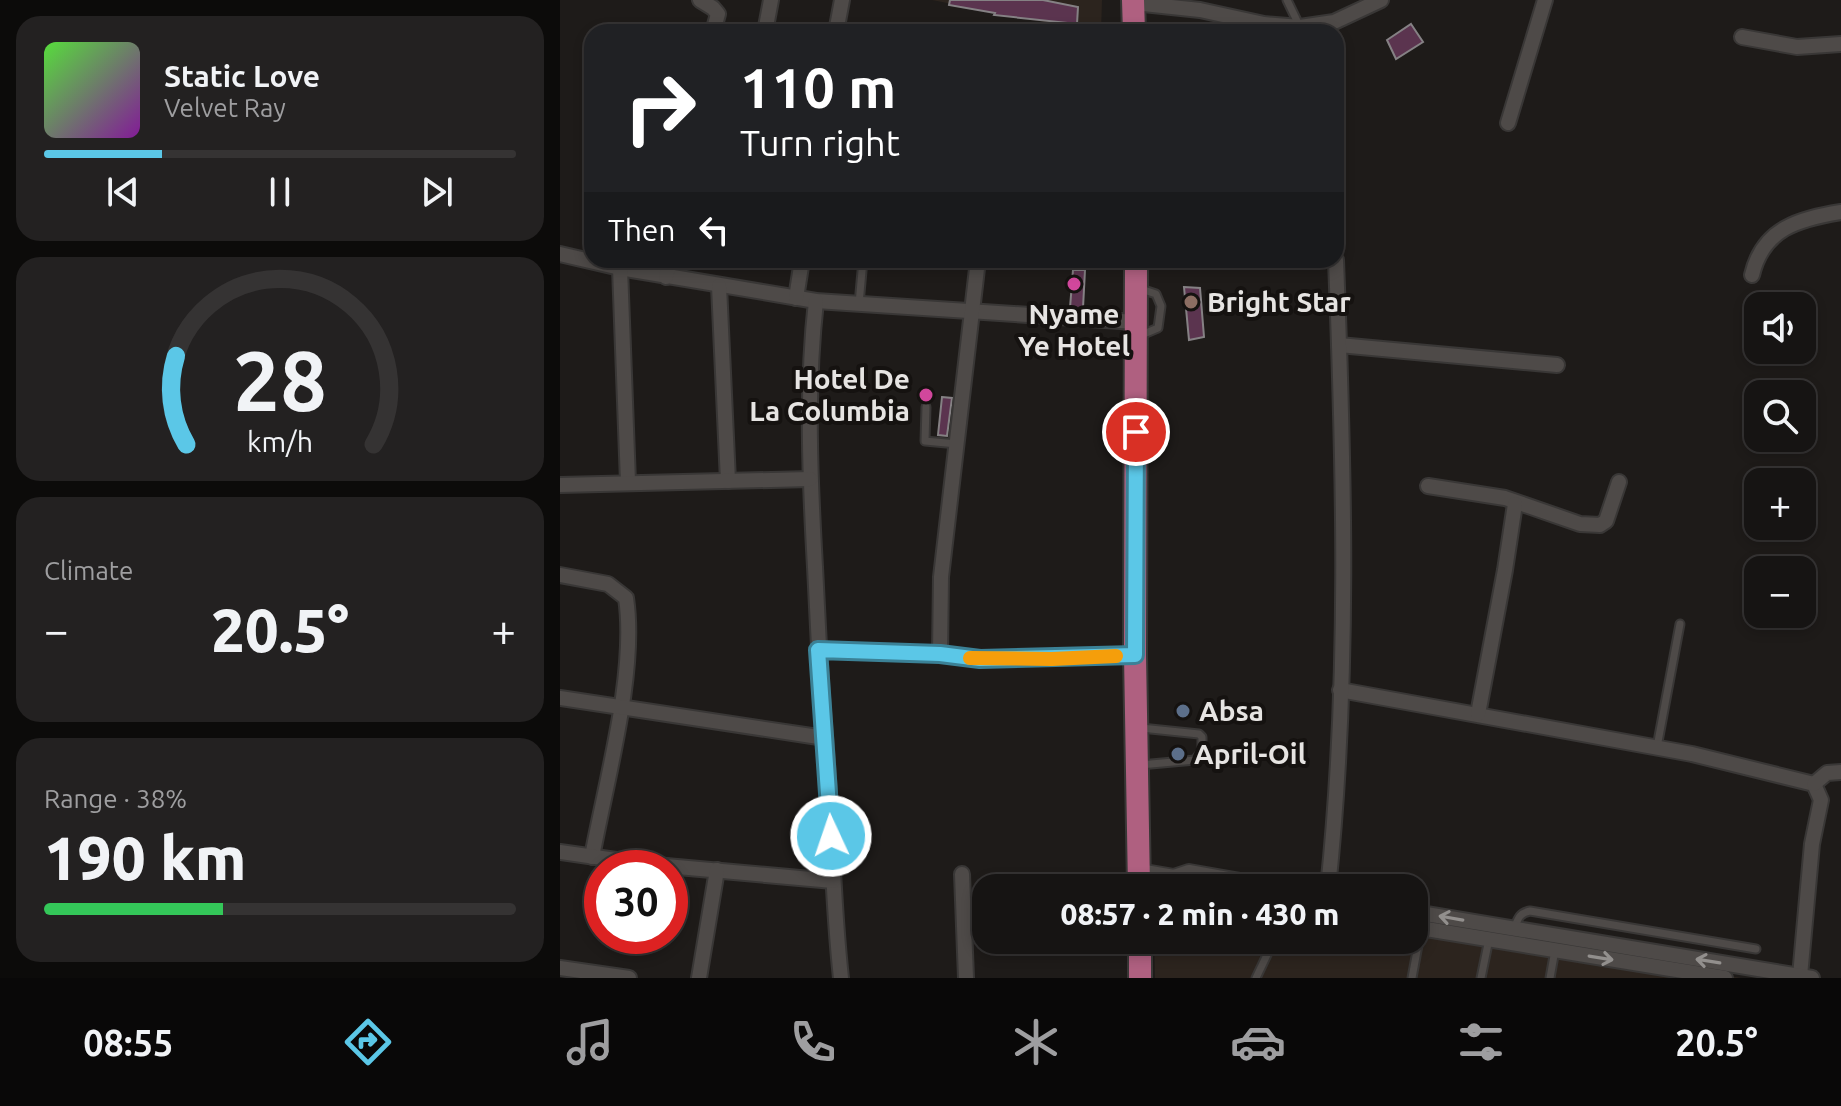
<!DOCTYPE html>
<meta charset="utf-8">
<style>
body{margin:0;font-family:Ubuntu,sans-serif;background:#232121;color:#f1f3f6;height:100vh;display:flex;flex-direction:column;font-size:30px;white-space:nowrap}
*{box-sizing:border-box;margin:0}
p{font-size:26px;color:#9e9ea0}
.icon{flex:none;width:44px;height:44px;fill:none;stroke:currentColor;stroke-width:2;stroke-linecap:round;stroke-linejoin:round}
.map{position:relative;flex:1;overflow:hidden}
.side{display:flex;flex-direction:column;gap:16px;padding:16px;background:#0c0b0a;width:560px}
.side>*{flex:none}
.banner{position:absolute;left:24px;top:24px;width:760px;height:244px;border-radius:24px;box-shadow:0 4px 12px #0003,0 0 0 2px #353333;background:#202124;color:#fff;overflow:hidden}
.buttons{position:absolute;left:1184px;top:292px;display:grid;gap:16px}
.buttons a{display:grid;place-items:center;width:72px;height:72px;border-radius:16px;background:#161413;box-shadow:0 4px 12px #0003,0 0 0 2px #353333;font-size:40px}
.speed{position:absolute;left:24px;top:850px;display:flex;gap:16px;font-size:40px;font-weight:700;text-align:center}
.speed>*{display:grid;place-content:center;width:104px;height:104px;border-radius:50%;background:#161413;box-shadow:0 4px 12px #0003,0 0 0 2px #353333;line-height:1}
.speed .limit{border:12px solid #d22;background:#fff;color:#111}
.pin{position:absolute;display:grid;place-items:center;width:68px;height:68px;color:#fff;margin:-34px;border:4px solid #fff;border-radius:50%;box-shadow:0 2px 8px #0007}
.me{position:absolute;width:88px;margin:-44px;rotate:357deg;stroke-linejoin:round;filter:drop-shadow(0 0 6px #0008)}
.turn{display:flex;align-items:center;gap:28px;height:168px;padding:0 24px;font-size:36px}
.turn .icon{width:104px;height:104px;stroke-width:2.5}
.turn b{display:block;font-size:56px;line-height:68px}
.then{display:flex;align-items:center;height:76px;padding:0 24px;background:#0003;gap:16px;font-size:30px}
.big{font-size:60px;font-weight:800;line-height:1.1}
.side .widget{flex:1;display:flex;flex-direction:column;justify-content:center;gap:12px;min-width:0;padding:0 28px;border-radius:24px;background:#232121}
.side .dial{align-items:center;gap:0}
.dial svg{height:208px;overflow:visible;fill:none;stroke:#353333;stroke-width:7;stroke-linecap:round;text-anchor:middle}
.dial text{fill:#f1f3f6;stroke:none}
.song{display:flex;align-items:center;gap:24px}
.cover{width:96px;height:96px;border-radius:12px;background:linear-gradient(135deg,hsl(110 70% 55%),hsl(290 70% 35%))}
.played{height:8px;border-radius:4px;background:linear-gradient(90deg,#5bc7e7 25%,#353333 25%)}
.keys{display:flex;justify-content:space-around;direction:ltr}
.heat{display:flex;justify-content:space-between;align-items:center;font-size:44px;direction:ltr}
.charge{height:12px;border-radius:6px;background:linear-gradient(90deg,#34c759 38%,#353333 0)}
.trip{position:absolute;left:412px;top:874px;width:456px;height:80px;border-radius:24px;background:#161413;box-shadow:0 4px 12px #0003,0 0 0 2px #353333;font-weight:800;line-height:80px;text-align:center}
.dock{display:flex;height:128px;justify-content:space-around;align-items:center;background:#090808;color:#9e9ea0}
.dock .icon{width:56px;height:56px}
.dock .selected{color:#5bc7e7}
.dock b{font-size:36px;color:#f1f3f6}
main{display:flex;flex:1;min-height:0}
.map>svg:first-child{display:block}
.built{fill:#2c241e}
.building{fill:#5b344f;stroke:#858184;stroke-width:2}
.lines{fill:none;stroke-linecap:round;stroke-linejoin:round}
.service-casing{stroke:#393736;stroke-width:11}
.minor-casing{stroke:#393736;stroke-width:18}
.primary-casing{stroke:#393736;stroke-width:26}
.service{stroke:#4e4a48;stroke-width:7}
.minor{stroke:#4e4a48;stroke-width:14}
.primary{stroke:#af6080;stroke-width:22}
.oneway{stroke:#928f8d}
.route-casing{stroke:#3b8196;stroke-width:20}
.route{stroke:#5bc7e7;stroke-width:14}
.slow{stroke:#f59e0b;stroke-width:14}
.hotel-dot{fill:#d1479c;stroke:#151210;stroke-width:3}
.education-dot{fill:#8d6e63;stroke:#151210;stroke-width:3}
.service-dot{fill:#5c6f8a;stroke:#151210;stroke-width:3}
.labels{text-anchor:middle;stroke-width:8;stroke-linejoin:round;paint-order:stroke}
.poi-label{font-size:28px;font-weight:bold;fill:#e6e4e2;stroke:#151210;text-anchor:start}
</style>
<main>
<section class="side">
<div class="widget">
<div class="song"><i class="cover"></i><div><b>Static Love</b><p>Velvet Ray</p></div></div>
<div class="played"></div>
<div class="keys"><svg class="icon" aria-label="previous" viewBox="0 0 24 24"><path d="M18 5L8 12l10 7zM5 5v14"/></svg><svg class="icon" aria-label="pause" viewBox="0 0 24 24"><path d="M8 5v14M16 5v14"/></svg><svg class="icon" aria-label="next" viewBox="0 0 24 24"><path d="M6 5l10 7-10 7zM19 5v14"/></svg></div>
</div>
<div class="widget dial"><svg viewBox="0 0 100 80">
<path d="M14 69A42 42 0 1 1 86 69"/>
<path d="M14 69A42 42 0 0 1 10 35" stroke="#5bc7e7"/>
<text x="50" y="56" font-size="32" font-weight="700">28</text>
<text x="50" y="72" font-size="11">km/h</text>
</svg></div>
<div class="widget"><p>Climate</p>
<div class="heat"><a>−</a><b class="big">20.5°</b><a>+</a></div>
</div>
<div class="widget"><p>Range · 38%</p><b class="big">190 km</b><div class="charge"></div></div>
</section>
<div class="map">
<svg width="1281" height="978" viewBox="0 0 1281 978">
<rect width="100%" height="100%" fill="#1e1b19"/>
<g class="built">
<polygon points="372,0 542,0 541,32 535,32"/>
<polygon points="854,919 1181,978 595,978 594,940 854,940"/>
</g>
<g class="building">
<polygon points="390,0 483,0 518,7 517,24 434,15 435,13 389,5"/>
<polygon points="851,24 863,42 836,59 827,40"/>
<polygon points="513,270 525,270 523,308 510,308"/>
<polygon points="624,287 640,288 644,337 629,340"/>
<polygon points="382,397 392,398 387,436 378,435"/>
</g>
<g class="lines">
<g class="service-casing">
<g id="service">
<polyline points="727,0 739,25"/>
<polyline points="580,265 637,261"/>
<polyline points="578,288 596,294 601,306 598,328 579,336"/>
<polyline points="299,304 303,260"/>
<polyline points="366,407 365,441 397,444"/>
<polyline points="1097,747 1120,624"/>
<polyline points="580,765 635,760 642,751 642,737 639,734 581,728"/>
<path d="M954,929C958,919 959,913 970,911L1196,949"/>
<polyline points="696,978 714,940"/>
<polyline points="852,978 861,929"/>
<polyline points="921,978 929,939"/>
<polyline points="990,978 995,950"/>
</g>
</g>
<g class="minor-casing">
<g id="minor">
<polyline points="140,0 153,8 158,14 153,32"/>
<polyline points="574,3 640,10 704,24 740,27 774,22 821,0"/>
<polyline points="205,32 211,0"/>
<polyline points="276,32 282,0"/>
<polyline points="1182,37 1237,47 1281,44"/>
<polyline points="948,123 985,0"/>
<polyline points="0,254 60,268 256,301 576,322"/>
<polyline points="60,268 68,482"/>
<path d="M1192,275C1203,228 1239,219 1281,212"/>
<polyline points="106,277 110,260"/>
<polyline points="159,286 168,481"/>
<polyline points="236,298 242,260"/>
<path d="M256,301C246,390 250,479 255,567C258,624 260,680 265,736C272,817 272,898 281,978"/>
<polyline points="779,345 997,365"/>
<polyline points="0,485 250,479"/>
<polyline points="868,486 945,498 1020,524 1040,525 1046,521 1059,482"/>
<path d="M0,575L48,584L66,598C77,672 46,781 32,857"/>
<polyline points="258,650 380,654 420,659 575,655"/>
<polyline points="380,654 381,577 418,260"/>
<polyline points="780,690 1132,754 1254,784 1261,800 1252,844 1240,976"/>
<polyline points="0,698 265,738"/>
<polyline points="918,714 945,570 955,504"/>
<polyline points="1254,784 1267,773 1281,772"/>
<polyline points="0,852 84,864 273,881"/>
<polyline points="579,871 614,877 629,887 637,888"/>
<polyline points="402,874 406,978"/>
<polyline points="614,877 629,872 719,888"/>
<path d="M768,888C790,680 784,469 776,260"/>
<polyline points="854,912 1252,978"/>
<polyline points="854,927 1165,978"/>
<polyline points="0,968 69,978"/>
<polyline points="139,978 157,870"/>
</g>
</g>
<g class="primary-casing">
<g id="primary">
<polyline points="573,0 574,32"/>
<polyline points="576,260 575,655 579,888"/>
<polyline points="580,940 580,978"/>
</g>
</g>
<use href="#service" class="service"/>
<use href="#minor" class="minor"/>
<use href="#primary" class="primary"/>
</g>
<defs><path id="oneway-shaft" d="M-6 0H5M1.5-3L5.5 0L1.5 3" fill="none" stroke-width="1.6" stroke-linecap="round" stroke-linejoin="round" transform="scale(2)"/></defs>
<g class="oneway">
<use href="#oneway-shaft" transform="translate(891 918) rotate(-170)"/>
<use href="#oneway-shaft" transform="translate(1041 958) rotate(9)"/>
<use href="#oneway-shaft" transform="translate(1148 961) rotate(-171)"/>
</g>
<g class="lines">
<g class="route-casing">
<polyline id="route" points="271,836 258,650 380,654 420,659 575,655 576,432"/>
</g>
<use href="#route" class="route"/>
<polyline class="slow" points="410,658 492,659 556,656"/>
</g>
<g class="hotel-dot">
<circle cx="514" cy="284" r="8"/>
<circle cx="366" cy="395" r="8"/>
</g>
<circle class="education-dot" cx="631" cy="302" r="8"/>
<g class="service-dot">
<circle cx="623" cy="711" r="8"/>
<circle cx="618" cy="754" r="8"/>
</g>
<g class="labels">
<g class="poi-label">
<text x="647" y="312">Bright Star</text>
<text x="514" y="324" text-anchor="middle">Nyame<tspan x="514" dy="32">Ye Hotel</tspan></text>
<text x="350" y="389" text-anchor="end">Hotel De<tspan x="350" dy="32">La Columbia</tspan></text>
<text x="639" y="721">Absa</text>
<text x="634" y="764">April-Oil</text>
</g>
</g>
</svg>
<div class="buttons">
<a><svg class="icon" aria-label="sound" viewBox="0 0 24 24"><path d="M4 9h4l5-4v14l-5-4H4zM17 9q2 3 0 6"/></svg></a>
<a><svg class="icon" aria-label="search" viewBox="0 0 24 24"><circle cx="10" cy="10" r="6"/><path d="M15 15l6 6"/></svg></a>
<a>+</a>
<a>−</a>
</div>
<div class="speed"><div class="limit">30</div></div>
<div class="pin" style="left:576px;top:432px;background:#d93025"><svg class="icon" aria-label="arrive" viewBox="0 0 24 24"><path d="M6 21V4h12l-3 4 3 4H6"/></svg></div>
<svg class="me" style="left:271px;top:836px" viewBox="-20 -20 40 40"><circle r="17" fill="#5bc7e7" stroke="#fff" stroke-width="3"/><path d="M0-11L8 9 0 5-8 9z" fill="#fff"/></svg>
<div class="trip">08:57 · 2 min · 430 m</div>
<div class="banner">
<div class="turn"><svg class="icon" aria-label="right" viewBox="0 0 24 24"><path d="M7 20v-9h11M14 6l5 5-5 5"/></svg><div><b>110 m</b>Turn right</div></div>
<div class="then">Then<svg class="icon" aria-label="left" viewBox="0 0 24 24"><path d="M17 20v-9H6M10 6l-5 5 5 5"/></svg></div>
</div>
</div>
</main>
<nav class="dock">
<b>08:55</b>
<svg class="icon selected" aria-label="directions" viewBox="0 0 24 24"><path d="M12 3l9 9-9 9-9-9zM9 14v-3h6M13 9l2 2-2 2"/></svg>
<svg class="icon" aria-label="music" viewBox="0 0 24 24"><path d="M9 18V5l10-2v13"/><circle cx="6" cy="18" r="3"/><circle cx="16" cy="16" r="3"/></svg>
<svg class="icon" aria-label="phone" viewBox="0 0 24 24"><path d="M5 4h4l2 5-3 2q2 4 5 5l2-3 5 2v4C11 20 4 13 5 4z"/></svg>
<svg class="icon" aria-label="climate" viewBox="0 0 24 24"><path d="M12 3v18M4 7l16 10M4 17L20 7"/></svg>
<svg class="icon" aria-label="car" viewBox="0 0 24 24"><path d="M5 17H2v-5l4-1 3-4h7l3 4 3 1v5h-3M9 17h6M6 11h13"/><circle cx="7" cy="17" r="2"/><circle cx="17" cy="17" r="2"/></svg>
<svg class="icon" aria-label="filters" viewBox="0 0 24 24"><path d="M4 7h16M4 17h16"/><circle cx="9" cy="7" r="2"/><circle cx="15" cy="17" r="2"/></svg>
<b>20.5°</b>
</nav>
